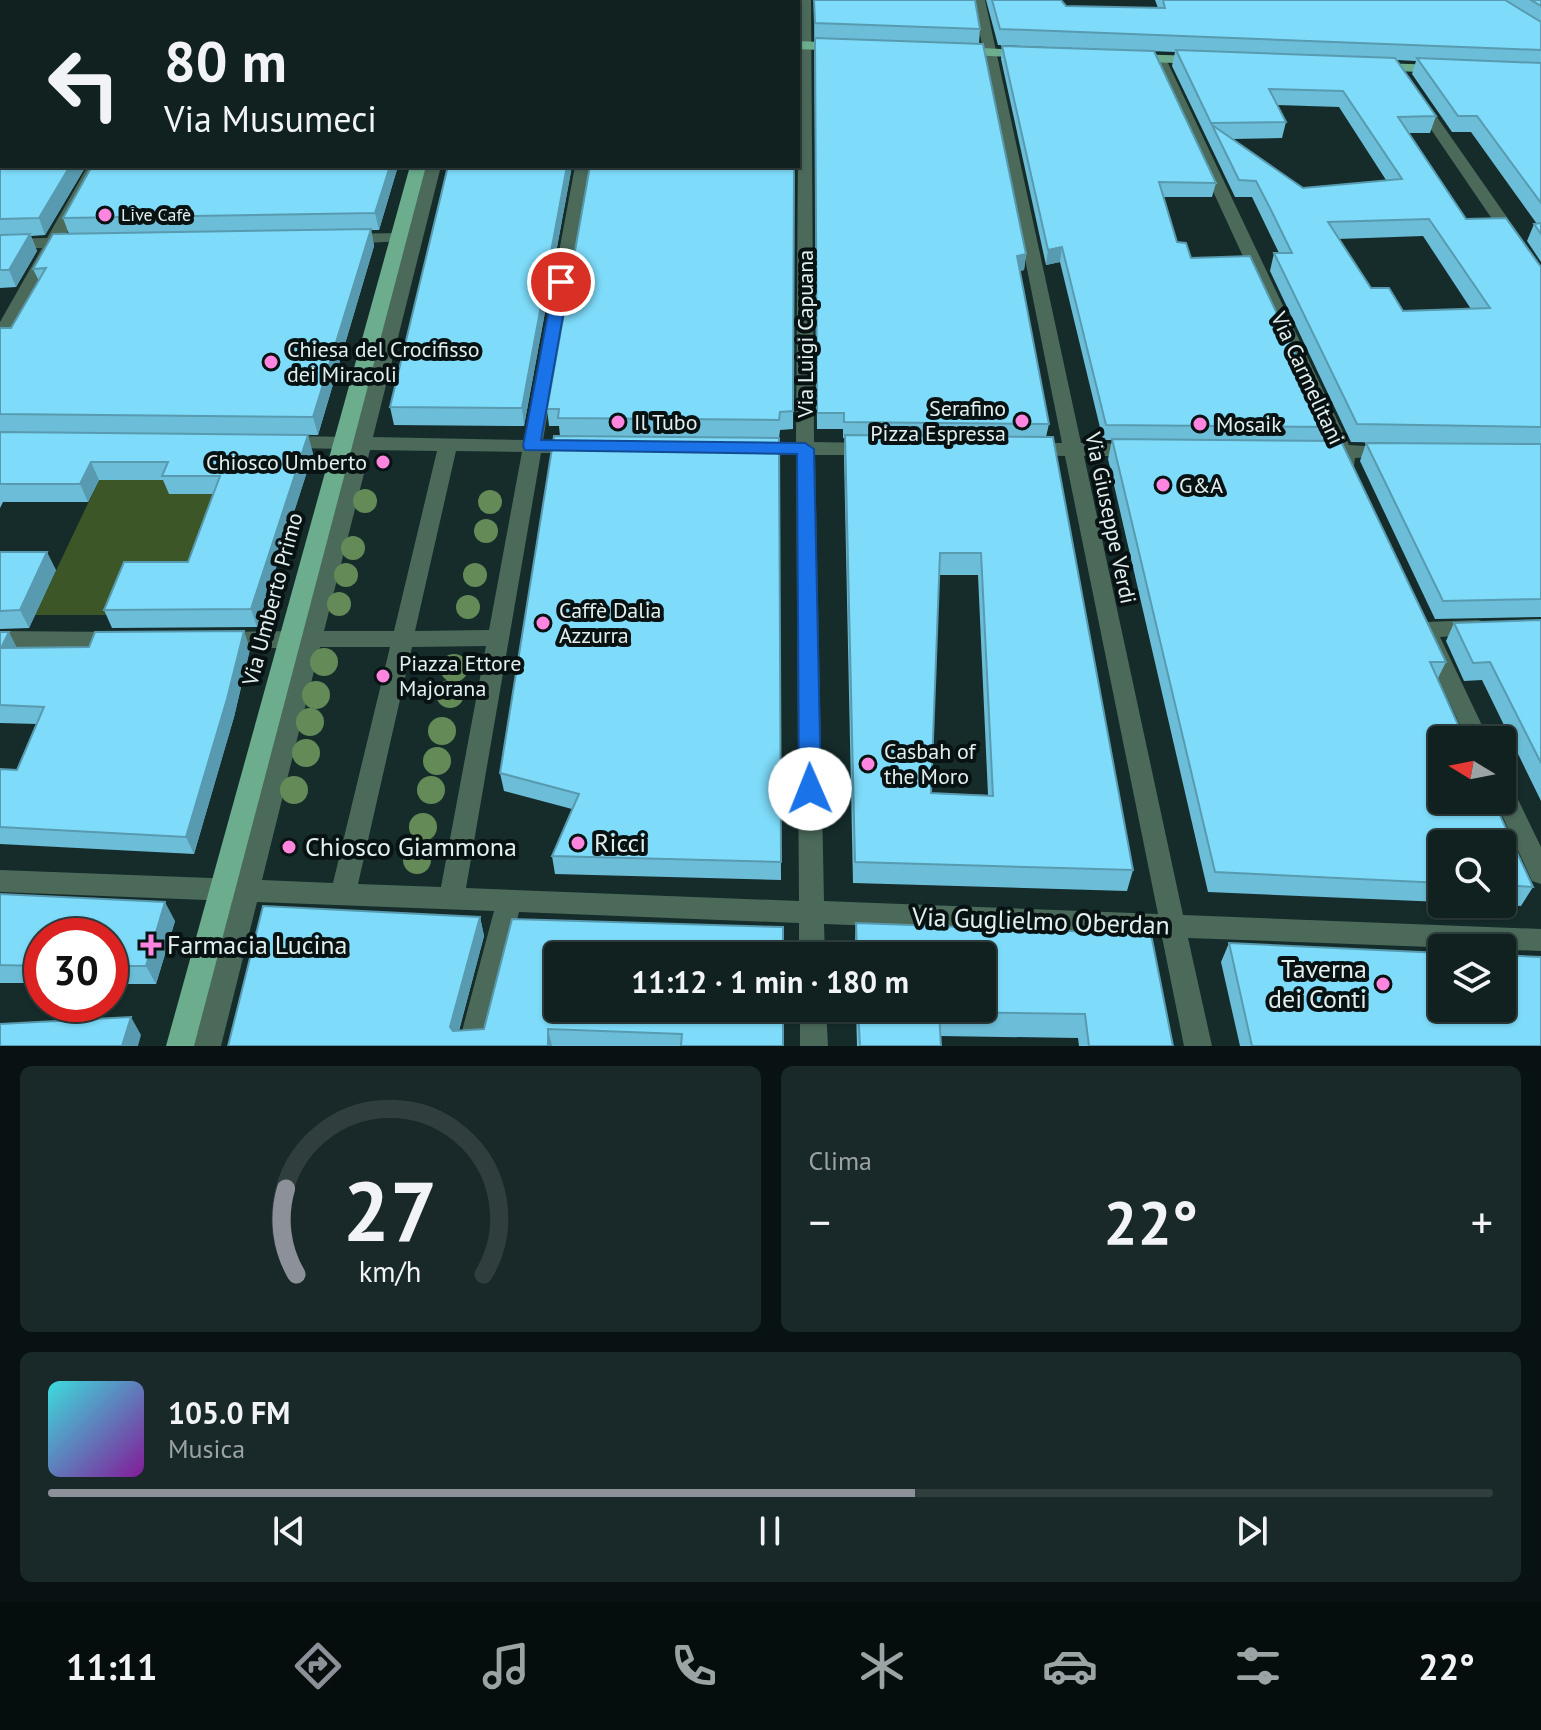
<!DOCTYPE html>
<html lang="it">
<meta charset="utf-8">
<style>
body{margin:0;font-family:"PT Sans",sans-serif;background:#192929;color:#f1f3f6;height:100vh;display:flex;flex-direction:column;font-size:30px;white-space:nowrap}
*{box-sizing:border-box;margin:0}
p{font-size:26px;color:#9ca3a5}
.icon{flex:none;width:44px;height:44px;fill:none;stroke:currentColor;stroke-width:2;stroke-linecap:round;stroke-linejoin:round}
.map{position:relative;height:1046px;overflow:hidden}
.side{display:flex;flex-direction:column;gap:20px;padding:20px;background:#091212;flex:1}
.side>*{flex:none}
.banner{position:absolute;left:0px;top:0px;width:800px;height:168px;box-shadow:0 2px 6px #0004,0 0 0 2px #303e3e;background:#102120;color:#f1f3f6;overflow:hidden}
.needle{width:52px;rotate:280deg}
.controls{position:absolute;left:1428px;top:726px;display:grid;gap:16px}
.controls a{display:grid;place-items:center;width:88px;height:88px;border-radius:8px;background:#102120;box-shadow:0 2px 6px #0004,0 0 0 2px #303e3e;font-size:40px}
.speed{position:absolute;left:24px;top:918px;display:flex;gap:16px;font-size:40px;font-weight:700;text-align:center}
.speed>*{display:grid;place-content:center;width:104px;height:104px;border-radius:50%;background:#102120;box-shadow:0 2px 6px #0004,0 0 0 2px #303e3e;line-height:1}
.speed .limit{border:12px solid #d22;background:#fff;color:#111}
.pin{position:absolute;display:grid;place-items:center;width:68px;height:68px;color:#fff;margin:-34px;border:4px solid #fff;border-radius:50%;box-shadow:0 2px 8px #0007}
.me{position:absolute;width:88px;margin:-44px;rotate:359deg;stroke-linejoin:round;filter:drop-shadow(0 0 6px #0008)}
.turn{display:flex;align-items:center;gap:28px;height:168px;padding:0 32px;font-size:36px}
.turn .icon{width:104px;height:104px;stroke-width:2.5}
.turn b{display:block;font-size:56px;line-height:68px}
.big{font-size:60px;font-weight:800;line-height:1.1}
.side .card{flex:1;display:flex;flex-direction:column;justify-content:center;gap:12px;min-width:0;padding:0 28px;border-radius:12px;background:#192929}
.side .dial{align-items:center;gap:0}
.dial svg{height:208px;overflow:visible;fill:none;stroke:#303e3e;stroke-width:7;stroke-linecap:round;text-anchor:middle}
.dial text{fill:#f1f3f6;stroke:none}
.song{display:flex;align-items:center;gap:24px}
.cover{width:96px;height:96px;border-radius:12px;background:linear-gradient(135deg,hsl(180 70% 55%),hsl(290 70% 35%))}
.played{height:8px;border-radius:4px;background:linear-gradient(90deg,#8c9099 60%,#303e3e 60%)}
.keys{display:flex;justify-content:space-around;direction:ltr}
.heat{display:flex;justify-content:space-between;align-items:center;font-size:44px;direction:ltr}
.side .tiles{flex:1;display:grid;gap:20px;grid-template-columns:1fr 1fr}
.card:last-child{grid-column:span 2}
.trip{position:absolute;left:544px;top:942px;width:452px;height:80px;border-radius:8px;background:#102120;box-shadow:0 2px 6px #0004,0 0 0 2px #303e3e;font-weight:800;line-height:80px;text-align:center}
.menu{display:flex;height:128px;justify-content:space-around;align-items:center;background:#060d0d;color:#9ca3a5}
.menu .icon{width:56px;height:56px}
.menu .on{color:#8c9099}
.menu b{font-size:36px;color:#f1f3f6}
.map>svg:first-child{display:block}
.green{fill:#3c5627}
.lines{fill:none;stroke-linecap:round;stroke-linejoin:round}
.minor{fill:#4b6a5a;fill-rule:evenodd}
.major{fill:#6bad8c;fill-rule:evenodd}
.tree{fill:#648a58}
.wall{fill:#6cbdd7;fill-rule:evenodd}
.shaded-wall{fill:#589aaf}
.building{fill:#7edcfa;stroke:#589aaf;stroke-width:2;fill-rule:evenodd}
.route{fill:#1a73e8;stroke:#114b97;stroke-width:2}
.poi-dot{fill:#ff85df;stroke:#091212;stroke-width:3}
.labels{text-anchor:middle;stroke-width:8;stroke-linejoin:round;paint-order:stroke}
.far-poi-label{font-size:18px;fill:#e2efee;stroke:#091212;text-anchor:start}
.street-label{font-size:22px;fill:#e2efee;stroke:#091212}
.poi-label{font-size:22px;fill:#e2efee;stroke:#091212;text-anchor:start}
.near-poi-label{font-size:26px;fill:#e2efee;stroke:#091212;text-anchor:start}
.near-street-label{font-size:26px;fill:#e2efee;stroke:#091212}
</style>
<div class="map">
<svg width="1541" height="1046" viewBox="0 0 1541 1046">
<rect width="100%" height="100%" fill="#152c2b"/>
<polygon class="green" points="99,480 175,480 169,494 242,494 224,542 117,615 35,615"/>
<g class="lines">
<g class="minor">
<path d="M799,0H811L814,442L869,443L879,449L869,455H815L824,901L1158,914L1065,456L1029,455L1019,449L1029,443H1062L973,0H985L1081,443L1137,444L1147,450L1137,456H1084L1183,915L1541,929V951L1188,938L1212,1046H1184L1162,937L824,924L825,956H799V923L519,912L486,1046H458L494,911L257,902L221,1046H193L232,901L0,892V870L237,879L298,648H221L213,646L210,640L213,634L221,632L303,631L351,449L285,448L276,442L285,436L354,437L425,166H441L373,437L524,440L575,166H591L543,440L577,441L586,447L577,453H541L466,888L799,901L796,455L753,454L744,448L753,442H796ZM370,450L437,451L394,631H324ZM456,451L522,452L489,630L415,631ZM486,646L441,887L358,884L412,647ZM320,647H390L333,883L262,880Z"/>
<polygon points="1159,55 1166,59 1349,445 1396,448 1399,452 1396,456 1355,458 1354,466 1340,466 1336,458 1321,457 1311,451 1314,447 1330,445 1152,59"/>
<polygon points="1418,96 1423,97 1541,266 1541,283 1535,282 1411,100"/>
<polygon points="88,166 104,166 64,238 80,240 82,243 74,248 58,248 9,337 0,342 0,322 42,248 0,249 0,239 47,238"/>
<polygon points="398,233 404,235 404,241 346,244 338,239 346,234"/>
<polygon points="1478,620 1486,622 1489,628 1486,634 1440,637 1489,740 1467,740 1421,642 1424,637 1415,630 1418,624 1426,622"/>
<polygon points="0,631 117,632 125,634 128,640 125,646 117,648 0,647"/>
<polygon points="1502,780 1510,783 1541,847 1541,884 1532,881 1495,800 1502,800"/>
<polygon points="800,1008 826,1008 828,1046 800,1046"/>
</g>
<g class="major">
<polygon points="798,41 842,43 849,47 842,51 798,49"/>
<polygon points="958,47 1026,50 1033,54 1026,58 953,54 951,51"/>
<polygon points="1130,54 1198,56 1205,60 1198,64 1125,61 1125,55"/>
<polygon points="1378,63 1442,65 1449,69 1442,73 1373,70 1371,67"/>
<polygon points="410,166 426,166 194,1046 166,1046"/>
</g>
</g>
<g class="tree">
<circle cx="365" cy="501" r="12"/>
<circle cx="490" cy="502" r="12"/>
<circle cx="486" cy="531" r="12"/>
<circle cx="353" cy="548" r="12"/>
<circle cx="346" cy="575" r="12"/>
<circle cx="475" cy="575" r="12"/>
<circle cx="339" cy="604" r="12"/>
<circle cx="468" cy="607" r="12"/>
<circle cx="324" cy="662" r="14"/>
<circle cx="454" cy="668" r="14"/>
<circle cx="450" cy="694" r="14"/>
<circle cx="316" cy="695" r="14"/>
<circle cx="310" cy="722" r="14"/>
<circle cx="442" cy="731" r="14"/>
<circle cx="306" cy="753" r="14"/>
<circle cx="437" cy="761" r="14"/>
<circle cx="294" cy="790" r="14"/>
<circle cx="431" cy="790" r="14"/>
<circle cx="423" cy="827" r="14"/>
<circle cx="417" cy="860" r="14"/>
</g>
<g class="wall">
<polygon points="0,0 796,0 796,2 452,2 447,1 447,2 2,2 2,166 86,166 45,235 31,236 37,251 16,287 0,288"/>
<path d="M814,0L980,29L979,44L1026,254L1024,270L1020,271L1049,424L1046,437L1133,870L1127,891L853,883L844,457L845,438H843V429H817ZM939,575H978L988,795L931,793Z"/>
<path d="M986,0H1061L1066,6L1158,8L1155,0H1541V262L1527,241L1534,224H1537L1471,132H1452L1412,74L1416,61L1397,60L1436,116L1430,133H1409L1466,219L1541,267V617L1435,619L1360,461L1366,443L1460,444L1351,442L1270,271L1274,253H1279L1252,197H1235L1172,66L1175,52L998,45ZM1277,105L1339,107L1386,180L1303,188L1233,139L1282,138L1286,122ZM1423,236L1471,309L1403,311L1371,288L1338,239Z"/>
<polygon points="1002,46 1216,183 1212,197 1163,197 1177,242 1191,258 1330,427 1326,441 1446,662 1437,680 1533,887 1521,906 1480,904 1502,904 1502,844 1442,844 1442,902 1208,892 1108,459 1112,440 1103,440 1060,262 1046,265 1001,59"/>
<polygon points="398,166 379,230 371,230 374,246 318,435 0,432 0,328 11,328 39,281 33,269 69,234 63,218"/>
<polygon points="572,166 524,426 394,425 390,407"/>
<polygon points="794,166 793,429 780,430 779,438 781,880 555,874 552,856 572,809 504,791 500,773 560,436 559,426 549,426 547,409"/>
<polygon points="0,432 313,453 257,627 112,628 104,610 188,562 213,494 169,494 163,480 99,480 88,502 3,502 0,508"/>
<polygon points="0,552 56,570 29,628 0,629"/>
<polygon points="1541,620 1541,801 1482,680 1464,681 1446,641 1454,623"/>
<polygon points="0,632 17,648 250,649 234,717 194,854 0,844 0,769 17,770 37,724 0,723"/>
<polygon points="0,894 175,921 156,984 110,984 110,936 42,936 42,983 0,983 0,985"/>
<polygon points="480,917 484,936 459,1031 484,1029 512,919 783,1046 228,1046"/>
<polygon points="856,923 1151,934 1173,1046 1079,1046 1078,1038 940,1036 941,1046 857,1046 856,1008 982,1008 982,956 854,956"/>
<polygon points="1229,943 1541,1046 1240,1046 1221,962"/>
</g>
<g class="shaded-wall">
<polygon points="70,166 86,166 45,235 39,218"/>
<polygon points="390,166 398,166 379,230 375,213"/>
<polygon points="567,166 572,166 524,426 522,408"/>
<polygon points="371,229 374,246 318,435 313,417"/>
<polygon points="30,234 37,251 16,287 9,270"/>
<polygon points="1062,247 1060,262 1046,265 1048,250"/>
<polygon points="1026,254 1024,270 1015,272 1017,256"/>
<polygon points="308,435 313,453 257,627 251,609"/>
<polygon points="91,462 99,480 88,502 80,484"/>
<polygon points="47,552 56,570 29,628 20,610"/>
<polygon points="244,631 250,649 234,717 194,854 186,837"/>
<polygon points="9,632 18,650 1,648"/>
<polygon points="165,902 175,921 156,984 146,966"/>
<polygon points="480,917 484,936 455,1045 450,1027"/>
<polygon points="131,1017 141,1035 138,1046 122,1046"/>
<polygon points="548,1029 552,1046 548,1046"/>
</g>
<g class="building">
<polygon points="0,0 440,0 440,2 224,2 154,0 153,2 2,2 2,166 70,166 39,218 0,219"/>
<rect x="492" y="0" width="304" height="2"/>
<polygon points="814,0 975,0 980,29 815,23"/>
<polygon points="992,0 1061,0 1066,6 1165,8 1163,0 1505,0 1541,22 1541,50 1000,29"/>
<polygon points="1531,0 1541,0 1541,6"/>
<polygon points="815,38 983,44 1026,254 1017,256 1049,424 844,422 844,413 817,413"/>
<polygon points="1002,46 1154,51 1216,183 1159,182 1177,242 1186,243 1191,258 1250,256 1330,427 1106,425 1062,247 1048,250"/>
<path d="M1176,50L1395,58L1436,116L1398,117L1466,219L1506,218L1541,267V427L1357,424L1274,253H1292L1271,210L1256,181L1239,180L1212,125L1303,188L1402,179L1343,91L1269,89L1286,122L1211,123ZM1429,219L1490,308L1403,311L1389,288H1371L1328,222Z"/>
<polygon points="1417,58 1541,63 1541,203 1477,116 1458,116"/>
<polygon points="92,166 390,166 375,213 63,218"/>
<polygon points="448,166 567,166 522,408 390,407"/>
<polygon points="590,166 794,166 793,411 780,412 779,420 558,418 559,409 547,409"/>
<polygon points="1541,223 1541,234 1534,224"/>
<polygon points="371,229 313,417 0,414 0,328 11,328 46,268 33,269 53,234"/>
<polygon points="30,234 9,270 0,270 0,235"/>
<polygon points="0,432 308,435 251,609 104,610 124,562 188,562 220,476 162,476 168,462 91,462 80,484 0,484"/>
<path d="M845,435L1053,437L1133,870L855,862ZM940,553H981L993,796L931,793Z"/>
<polygon points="554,436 779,438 781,862 552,856 579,794 500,773"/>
<polygon points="1112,439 1341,441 1446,662 1430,662 1465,740 1442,740 1442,800 1493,800 1533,887 1502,885 1502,844 1442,844 1442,883 1215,872"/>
<polygon points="1366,443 1541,444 1541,599 1443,601"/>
<polygon points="0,552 47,552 20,610 0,611"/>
<polygon points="1541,620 1541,763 1490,662 1473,663 1454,623"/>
<polygon points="244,631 227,699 186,837 0,827 0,769 17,770 44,707 0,705 0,632 9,632 1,648 89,647 95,632"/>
<polygon points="0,894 165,902 146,966 110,966 110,936 42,936 42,966 0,965"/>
<polygon points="263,906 480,917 450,1027 453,1031 484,1029 512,919 783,927 783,956 558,956 558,1008 783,1008 783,1046 681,1046 682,1034 548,1029 548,1046 228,1046"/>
<polygon points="856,923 1151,934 1173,1046 1089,1046 1085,1014 939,1012 941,1046 860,1046 858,1008 982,1008 982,956 857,956"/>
<polygon points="1229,943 1442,953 1442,1008 1502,1008 1502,955 1541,957 1541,1046 1252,1046"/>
<polygon points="131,1017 122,1046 0,1046 0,1024"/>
</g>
<polygon class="route" points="561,277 569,282 541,440 805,443 814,449 821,789 817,795 810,798 802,795 799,789 797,454 525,450 523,446 554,282"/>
<g class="poi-dot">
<circle cx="105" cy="215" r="8"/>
<circle cx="271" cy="362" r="8"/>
<circle cx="1022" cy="421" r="8"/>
<circle cx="618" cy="422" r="8"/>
<circle cx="1200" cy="424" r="8"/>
<circle cx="383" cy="462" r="8"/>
<circle cx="1163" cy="485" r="8"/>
<circle cx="543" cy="623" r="8"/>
<circle cx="383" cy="676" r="8"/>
<circle cx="868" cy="764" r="8"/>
<circle cx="578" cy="843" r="8"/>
<circle cx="289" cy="847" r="8"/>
<path d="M147 933h8v8h8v8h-8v8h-8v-8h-8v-8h8z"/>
<circle cx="1383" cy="984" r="8"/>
</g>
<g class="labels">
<g class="far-poi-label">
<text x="121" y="221">Live Cafè</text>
</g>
<g class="street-label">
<text transform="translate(805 334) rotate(-90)" y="8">Via Luigi Capuana</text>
<text transform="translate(1308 378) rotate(65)" y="8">Via Carmelitani</text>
<text transform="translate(1111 518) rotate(78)" y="8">Via Giuseppe Verdi</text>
<text transform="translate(272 599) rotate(-75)" y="8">Via Umberto Primo</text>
</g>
<g class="poi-label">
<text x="287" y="357">Chiesa del Crocifisso<tspan x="287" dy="25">dei Miracoli</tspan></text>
<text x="1006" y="416" text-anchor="end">Serafino<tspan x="1006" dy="25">Pizza Espressa</tspan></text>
<text x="634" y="430">Il Tubo</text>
<text x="1216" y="432">Mosaik</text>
<text x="367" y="470" text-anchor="end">Chiosco Umberto</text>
<text x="1179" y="493">G&amp;A</text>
<text x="559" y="618">Caffè Dalia<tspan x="559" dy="25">Azzurra</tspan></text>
<text x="399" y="671">Piazza Ettore<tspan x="399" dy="25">Majorana</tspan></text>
<text x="884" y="759">Casbah of<tspan x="884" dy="25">the Moro</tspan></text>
</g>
<g class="near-poi-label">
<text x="594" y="852">Ricci</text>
<text x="305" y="856">Chiosco Giammona</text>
<text x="167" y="954">Farmacia Lucina</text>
<text x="1367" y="978" text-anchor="end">Taverna<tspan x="1367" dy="30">dei Conti</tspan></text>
</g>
<g class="near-street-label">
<text transform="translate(1041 921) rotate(2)" y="9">Via Guglielmo Oberdan</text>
</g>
</g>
</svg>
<div class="controls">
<a><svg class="needle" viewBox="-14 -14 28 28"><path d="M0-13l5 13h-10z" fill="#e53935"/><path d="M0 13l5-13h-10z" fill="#9ca3a5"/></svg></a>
<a><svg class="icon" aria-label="search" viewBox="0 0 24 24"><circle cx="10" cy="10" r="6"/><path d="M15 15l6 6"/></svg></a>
<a><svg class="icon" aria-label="layers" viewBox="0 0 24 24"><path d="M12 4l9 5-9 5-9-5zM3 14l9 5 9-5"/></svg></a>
</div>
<div class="speed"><div class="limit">30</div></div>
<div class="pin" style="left:561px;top:282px;background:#d93025"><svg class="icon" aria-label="arrive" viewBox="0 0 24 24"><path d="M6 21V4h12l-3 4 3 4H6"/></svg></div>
<svg class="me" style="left:810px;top:789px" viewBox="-20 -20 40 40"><circle r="19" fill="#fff"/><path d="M0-13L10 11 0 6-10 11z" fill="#1a73e8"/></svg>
<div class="trip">11:12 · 1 min · 180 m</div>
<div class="banner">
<div class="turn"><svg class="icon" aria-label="left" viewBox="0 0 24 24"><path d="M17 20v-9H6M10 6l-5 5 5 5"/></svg><div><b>80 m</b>Via Musumeci</div></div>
</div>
</div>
<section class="side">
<div class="tiles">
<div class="card dial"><svg viewBox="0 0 100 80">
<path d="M14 69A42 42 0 1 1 86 69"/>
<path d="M14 69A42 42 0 0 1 10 36" stroke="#8c9099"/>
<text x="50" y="56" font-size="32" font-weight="700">27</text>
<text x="50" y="72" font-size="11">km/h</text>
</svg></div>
<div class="card"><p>Clima</p>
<div class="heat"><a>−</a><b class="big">22°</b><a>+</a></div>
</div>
<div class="card">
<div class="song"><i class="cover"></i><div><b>105.0 FM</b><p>Musica</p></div></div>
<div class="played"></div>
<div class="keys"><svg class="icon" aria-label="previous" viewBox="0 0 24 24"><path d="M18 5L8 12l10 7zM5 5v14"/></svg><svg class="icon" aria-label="pause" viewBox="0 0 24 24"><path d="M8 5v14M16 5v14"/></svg><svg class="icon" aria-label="next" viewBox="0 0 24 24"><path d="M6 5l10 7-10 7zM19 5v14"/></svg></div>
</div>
</div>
</section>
<nav class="menu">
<b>11:11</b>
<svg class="icon on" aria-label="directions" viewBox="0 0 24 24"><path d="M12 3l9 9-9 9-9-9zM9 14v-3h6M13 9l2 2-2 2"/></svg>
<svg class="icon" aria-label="music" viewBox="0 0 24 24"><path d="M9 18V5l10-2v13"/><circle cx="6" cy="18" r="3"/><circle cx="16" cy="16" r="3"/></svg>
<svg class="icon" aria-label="phone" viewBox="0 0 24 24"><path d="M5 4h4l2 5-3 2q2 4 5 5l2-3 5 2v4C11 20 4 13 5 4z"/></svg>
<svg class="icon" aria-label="climate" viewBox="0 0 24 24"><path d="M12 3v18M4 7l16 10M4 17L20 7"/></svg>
<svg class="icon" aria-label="car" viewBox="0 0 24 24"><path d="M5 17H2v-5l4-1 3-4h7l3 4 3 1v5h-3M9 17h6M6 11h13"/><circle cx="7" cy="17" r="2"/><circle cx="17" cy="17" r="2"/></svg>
<svg class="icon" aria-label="filters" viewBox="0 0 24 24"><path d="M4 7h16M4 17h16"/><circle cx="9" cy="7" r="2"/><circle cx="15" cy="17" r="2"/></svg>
<b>22°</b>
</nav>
